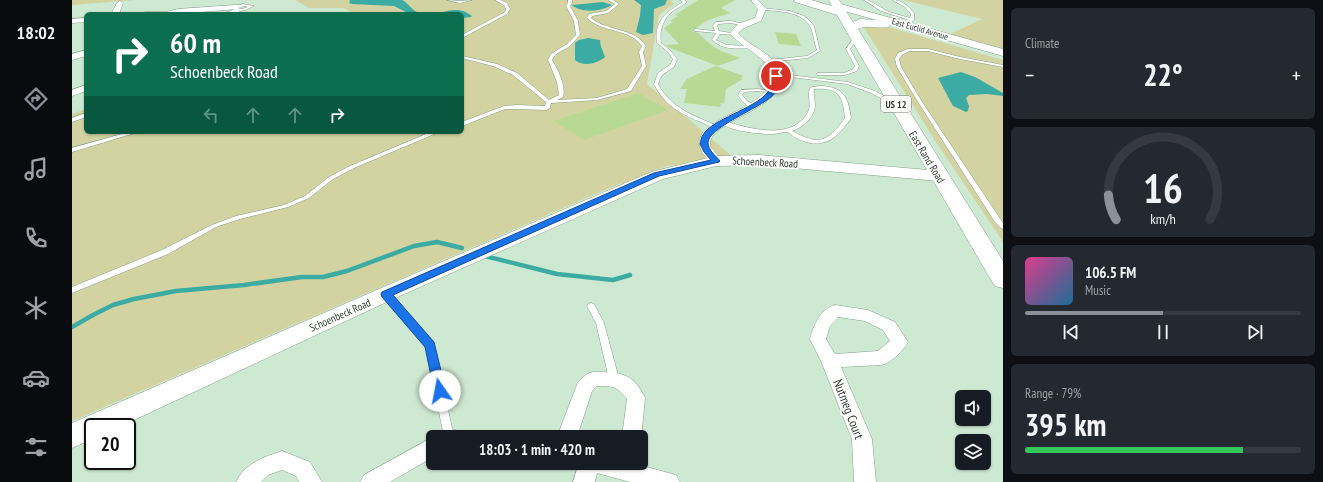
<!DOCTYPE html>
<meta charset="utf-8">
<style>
body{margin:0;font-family:"PT Sans Narrow",sans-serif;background:#242831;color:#f1f3f6;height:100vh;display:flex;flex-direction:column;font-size:15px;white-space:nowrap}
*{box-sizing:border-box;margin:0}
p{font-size:13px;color:#9ea1a6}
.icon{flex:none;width:22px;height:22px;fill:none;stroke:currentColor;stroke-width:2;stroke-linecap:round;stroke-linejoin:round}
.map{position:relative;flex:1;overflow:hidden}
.side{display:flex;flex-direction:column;gap:8px;padding:8px;background:#0d0f14;width:320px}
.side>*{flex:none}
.hud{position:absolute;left:12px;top:12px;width:380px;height:122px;border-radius:6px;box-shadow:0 1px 3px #0004;background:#0b6e4f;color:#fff;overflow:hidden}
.tools{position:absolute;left:883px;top:390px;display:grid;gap:8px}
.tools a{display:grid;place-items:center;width:36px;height:36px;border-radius:6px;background:#171b24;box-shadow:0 1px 3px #0004;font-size:20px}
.speed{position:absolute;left:12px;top:418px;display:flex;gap:8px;font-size:20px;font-weight:700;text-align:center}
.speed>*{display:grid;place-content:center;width:52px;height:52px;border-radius:50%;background:#171b24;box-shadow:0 1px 3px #0004;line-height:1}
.speed .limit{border:2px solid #111;border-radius:6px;background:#fff;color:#111}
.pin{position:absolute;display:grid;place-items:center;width:34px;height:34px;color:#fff;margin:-17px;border:2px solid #fff;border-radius:50%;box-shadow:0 1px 4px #0007}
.me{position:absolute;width:44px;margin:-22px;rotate:348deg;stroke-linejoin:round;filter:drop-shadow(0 0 3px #0008)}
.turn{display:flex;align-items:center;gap:14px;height:84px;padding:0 20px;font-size:18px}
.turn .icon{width:52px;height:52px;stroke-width:2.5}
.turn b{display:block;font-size:28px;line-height:34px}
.lanes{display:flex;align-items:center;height:38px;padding:0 20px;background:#0003;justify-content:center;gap:20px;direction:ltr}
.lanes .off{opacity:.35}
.big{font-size:30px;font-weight:700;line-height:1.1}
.side .card{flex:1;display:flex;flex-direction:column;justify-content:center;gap:6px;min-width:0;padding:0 14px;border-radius:6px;background:#242831}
.side .dial{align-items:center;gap:0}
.dial svg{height:104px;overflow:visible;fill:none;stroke:#363941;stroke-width:7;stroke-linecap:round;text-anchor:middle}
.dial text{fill:#f1f3f6;stroke:none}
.song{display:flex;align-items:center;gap:12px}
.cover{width:48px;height:48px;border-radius:6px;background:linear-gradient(135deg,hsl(330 70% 55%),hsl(200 70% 35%))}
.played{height:4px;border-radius:2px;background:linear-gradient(90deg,#8c9099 50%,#363941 50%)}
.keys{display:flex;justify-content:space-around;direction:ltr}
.heat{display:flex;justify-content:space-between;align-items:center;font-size:22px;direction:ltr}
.charge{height:6px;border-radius:3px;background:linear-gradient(90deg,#34c759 79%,#363941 0)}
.trip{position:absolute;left:354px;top:430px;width:222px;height:40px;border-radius:6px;background:#171b24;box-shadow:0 1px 3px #0004;font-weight:700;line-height:40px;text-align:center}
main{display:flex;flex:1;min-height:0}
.menu{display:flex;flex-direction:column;width:72px;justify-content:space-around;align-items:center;background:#090b0e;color:#9ea1a6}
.menu .icon{width:28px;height:28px}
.menu .current{color:#8c9099}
.menu b{font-size:18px;color:#f1f3f6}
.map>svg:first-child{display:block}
.green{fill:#d2d3a0}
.water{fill:#3caba4}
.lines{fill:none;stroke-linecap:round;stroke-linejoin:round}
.stream{stroke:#3caba4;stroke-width:4.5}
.building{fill:#b8d993}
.service-casing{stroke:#869f8a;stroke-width:1}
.minor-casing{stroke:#869f8a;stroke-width:1}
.secondary-casing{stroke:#869f8a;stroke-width:1}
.primary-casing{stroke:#869f8a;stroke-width:1}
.service{fill:#fff;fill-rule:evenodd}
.minor{fill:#fff;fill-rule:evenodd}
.secondary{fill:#fff;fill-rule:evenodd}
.primary{fill:#fff;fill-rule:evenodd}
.route{fill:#1a73e8;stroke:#114b97}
.labels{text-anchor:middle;stroke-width:3.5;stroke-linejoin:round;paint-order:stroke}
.far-street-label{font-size:9px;fill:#323c33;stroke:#fff}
.shield{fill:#fff;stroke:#707670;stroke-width:1}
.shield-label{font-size:10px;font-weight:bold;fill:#323c33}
.street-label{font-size:11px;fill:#323c33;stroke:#fff}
.near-street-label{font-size:13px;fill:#323c33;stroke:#fff}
</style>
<main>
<nav class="menu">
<b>18:02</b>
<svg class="icon current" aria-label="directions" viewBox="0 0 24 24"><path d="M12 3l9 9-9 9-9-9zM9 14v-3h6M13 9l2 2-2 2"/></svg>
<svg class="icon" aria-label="music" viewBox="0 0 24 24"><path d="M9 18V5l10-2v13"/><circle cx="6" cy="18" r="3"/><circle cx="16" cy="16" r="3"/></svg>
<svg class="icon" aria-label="phone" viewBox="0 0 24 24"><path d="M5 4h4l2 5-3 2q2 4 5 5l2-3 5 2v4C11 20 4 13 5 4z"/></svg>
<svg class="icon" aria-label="climate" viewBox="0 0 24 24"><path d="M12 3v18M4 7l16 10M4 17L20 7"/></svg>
<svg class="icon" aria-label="car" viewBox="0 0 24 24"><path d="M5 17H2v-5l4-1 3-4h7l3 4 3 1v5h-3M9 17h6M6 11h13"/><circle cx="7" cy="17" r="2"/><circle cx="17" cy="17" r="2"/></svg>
<svg class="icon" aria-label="filters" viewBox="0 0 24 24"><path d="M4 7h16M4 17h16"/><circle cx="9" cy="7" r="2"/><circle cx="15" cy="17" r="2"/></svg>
</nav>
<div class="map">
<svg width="931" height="482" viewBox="0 0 931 482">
<rect width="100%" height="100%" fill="#cee9d2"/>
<g class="green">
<polygon points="0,0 63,0 0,5"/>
<polygon points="223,0 599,0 602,4 587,15 575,84 661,157 595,166 533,190 0,421 0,114 14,109 14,132 390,132 390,14 282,14 271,8 237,8"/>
<polygon points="831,0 931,0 931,50 876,35 910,19"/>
<polygon points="807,24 931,60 931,242 864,142 791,26"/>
</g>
<g class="water">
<path d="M278,0H330C336,3 340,10 345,12C363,22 380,0 400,16L399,17L390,18V14H338L322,6L280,4L277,3Z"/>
<polygon points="562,0 595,0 593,5 582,9 581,33 571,35 564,32 568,16 569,5"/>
<path d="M531,2L540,5C530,11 510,14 500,5Z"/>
<path d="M516,38L528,40C528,46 531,51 533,57C525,64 511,67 503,60V43L507,40Z"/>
<polygon points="889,72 903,77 931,93 931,96 915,94 897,95 894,98 897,106 896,111 894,112 881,106 866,78"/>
</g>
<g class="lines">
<g class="stream">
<polyline points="413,256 485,274 541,280 558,275"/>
<polyline points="0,327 21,315 41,305 62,299 104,291 172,285 230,277 251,277 275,271 342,246 365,242 390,248"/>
</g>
</g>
<g class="building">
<polygon points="626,0 663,0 649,8 658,13 636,20 620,31 626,33 638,44 649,51 668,58 646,66 598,48 594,45 607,44 592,28 601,22 598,21 606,16 603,15"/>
<polygon points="703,32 724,34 729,46 707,44"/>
<polygon points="643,66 672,76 668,78 671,79 654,89 652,104 649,103 648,107 612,103 615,89 608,89 615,79"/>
<polygon points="566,93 596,110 512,140 482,121"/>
</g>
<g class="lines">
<g class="service-casing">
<g id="service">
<polygon points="375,0 388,1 400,0 388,3"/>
<polygon points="423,0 428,0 435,3 438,9 435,14 390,38 390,35 433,12 434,9 432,5"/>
<path d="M496,0H500V3L498,6L506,21L508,35C505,38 502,42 499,45C492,51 483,52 480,60C486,70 494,85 491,97L485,100L525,98L555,89L570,66L567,52L570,46C558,28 530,33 515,18L517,14L534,11L543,4L536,0H541L547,4L536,13L520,16L519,18C536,32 561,27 574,46L571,52L574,66L559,91L525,100L479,103L478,108L475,110L444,109H433L390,126V122L432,106L444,105L473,106L474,102L441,75L421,66L390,58V56L425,64L445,73L477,100L487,95L485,82L476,60L479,54L495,44L504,35L502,21L494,6L496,3Z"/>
<path d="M608,0H612L615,2C611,5 606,8 601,11C591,18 587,31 589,43L598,50L605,59L602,67L590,75L586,84C599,108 622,116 646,126V128C641,128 636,125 631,123C609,114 593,106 582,84L586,73L598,65L601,59L596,52L585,43C582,21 594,12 611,2Z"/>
<path d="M792,0H796L817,12L838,18L839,14L833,7L820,0C830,0 836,6 842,13V20L833,26H831V24L837,20L809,11Z"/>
<path d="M171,4L182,6C175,10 160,14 151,14L163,9H161V7ZM172,6L176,7L170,9L166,8Z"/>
<path d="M689,8L718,11L732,16L737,20L742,26L748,51L736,58L695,62V60H697L735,56L745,50C742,43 742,35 739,28C731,11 706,11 690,10Z"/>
<path d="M659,21L675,25L673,26L659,23L646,24L645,26L647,31L665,34L663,35L648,34L644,40L655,45L678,46H679V48C666,49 650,50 640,40L644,33L623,31L621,30L623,29L643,31L641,26L644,22Z"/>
<polygon points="783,36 786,37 778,49 787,66 785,71 773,75 745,75 745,73 772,73 781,69 783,66 774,49"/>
<polygon points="836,49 856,49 888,57 931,65 931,67 888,59 856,51 837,51 830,55 827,59 829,67 850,102 931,223 931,229 929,228 923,222 846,102 825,67 823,59 826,53"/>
<polygon points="701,73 776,82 803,91 822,102 818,103 799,93 775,84 703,75 701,75"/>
<path d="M749,86C772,87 776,97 779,118C771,129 763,141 749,143C740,145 730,141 722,137C720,135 717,132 714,132C710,132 704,134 699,134C685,134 659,131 648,123L651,121C677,128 720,142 736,112C740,105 735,96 738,88L740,87ZM742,89C766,87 771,95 773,118C756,142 747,146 720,131C730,128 743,117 743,105C743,100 741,95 742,89Z"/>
<path d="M686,89L699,91L701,92L699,93L686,91L672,92L670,95L675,101L683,105V107C674,107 670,101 666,95L669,90Z"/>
<polygon points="14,113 14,117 0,122 0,118"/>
<polygon points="57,132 66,132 0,152 0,148"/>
<polygon points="359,132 367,132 282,168 261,179 237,198 216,207 168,219 144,227 96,254 0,293 0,287 90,250 140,225 164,216 212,205 233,196 257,177 278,166"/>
<polygon points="314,291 317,292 362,346 382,437 372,437 354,347 311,296 310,294 311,292"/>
<polygon points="519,303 522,304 532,323 547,379 545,382 542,383 539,382 537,379 524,323 515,306 516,304"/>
</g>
</g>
<g class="minor-casing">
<g id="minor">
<path d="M679,0H686L694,9L689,21L672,28L666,33C678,47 697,51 706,67C727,108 634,118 638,146L650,161L648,163C641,165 638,162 633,156C603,119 702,112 699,76C698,58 668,47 658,33L666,24L683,18L686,9Z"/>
<polygon points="48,1 51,3 47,14 39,14 45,3"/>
<polygon points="163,5 166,5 166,9 103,14 69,14 73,12 94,12 106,9"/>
<polygon points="14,18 14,22 0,23 0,19"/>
<polygon points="14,50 14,56 0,60 0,54"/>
<polygon points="14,85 14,91 0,96 0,90"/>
<path d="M763,305L796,310L823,322L836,342C831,351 820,362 810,365L769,367L800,439L804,482H782L780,439L749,361L738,339C742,325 747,310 763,305ZM766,317L793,321L811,330L818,341L806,351L763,354L754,339L758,326Z"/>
<path d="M521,372C547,372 561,372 573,398L569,439V437H550L555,399C545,386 541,386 525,386L520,391L505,437H485L506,382L515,374Z"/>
<polygon points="376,428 387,431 390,437 366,437 369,431"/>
<polygon points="361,437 361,457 318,482 288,482 292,475"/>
<path d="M210,451L238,462L250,482H227L224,476L210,470L196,475L189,482H164C173,463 192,457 210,451Z"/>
<polygon points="507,463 560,463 604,475 608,482 558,482 525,473 523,482 501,482"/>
</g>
</g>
<g class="secondary-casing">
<g id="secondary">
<polygon points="765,3 931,49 931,56 762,8 760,6"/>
<polygon points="687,155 867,171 873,173 875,176 873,179 867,181 687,165 644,166 591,179 321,299 47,427 21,427 21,439 0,448 0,423 307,289 579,172 644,156"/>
</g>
</g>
<g class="primary-casing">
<path id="primary" d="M722,0H739L760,6L757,0H767L781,22L788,19L817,21L819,24L817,27C807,29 795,24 786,29L931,261V288L923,286L919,280L765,15L723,2Z"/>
</g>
<use href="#service" class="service"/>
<use href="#minor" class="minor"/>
<use href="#secondary" class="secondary"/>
<use href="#primary" class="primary"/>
</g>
<path class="route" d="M704,74L707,76C706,83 705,91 700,96C688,108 635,128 636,143C636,150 644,156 648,161L647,162L587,176L321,295L362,342L374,391L372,395L368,396L363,395L353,347L310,297L309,294L310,292L582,173L639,160L632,152L628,144C629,141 629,137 631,135C640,119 682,109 695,93C700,88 700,82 701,76Z"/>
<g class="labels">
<g class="far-street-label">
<text transform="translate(848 29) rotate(16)" y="3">East Euclid Avenue</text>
</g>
<rect class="shield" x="809" y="96" width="30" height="16" rx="3"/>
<g class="shield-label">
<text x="824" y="108">US 12</text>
</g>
<g class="street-label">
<text transform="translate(855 157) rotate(59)" y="4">East Rand Road</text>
<text transform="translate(693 162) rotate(3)" y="4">Schoenbeck Road</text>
<text transform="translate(268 315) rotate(-24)" y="4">Schoenbeck Road</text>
</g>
<g class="near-street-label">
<text transform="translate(777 409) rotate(69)" y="5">Nutmeg Court</text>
</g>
</g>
</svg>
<div class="tools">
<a><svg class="icon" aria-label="sound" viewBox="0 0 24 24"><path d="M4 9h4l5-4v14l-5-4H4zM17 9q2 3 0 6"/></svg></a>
<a><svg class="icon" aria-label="layers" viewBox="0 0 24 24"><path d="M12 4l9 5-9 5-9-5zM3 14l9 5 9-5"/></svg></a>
</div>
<div class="speed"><div class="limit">20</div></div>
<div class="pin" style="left:704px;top:76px;background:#d93025"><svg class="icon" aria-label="arrive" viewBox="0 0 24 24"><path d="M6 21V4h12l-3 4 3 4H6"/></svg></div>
<svg class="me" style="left:368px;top:391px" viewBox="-20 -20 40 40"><circle r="19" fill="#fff"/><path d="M0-13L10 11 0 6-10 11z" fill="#1a73e8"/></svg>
<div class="trip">18:03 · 1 min · 420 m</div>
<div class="hud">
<div class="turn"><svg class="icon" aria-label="right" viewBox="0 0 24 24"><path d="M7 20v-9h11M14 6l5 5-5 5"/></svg><div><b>60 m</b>Schoenbeck Road</div></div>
<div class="lanes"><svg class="icon off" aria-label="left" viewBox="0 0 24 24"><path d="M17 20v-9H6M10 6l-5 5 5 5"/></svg><svg class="icon off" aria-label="ahead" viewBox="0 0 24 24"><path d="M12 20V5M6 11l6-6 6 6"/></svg><svg class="icon off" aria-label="ahead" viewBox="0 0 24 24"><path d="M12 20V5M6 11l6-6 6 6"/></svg><svg class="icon" aria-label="right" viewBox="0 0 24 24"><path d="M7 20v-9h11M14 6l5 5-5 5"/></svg></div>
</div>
</div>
<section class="side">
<div class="card"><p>Climate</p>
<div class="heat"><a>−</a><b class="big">22°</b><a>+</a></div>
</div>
<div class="card dial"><svg viewBox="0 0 100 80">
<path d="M14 69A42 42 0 1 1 86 69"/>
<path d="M14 69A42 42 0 0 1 8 50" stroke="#8c9099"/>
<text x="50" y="56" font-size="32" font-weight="700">16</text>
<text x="50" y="72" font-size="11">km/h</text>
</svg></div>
<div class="card">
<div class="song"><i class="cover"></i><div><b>106.5 FM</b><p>Music</p></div></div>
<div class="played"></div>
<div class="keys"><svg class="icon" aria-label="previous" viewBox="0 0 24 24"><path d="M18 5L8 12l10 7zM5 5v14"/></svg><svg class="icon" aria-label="pause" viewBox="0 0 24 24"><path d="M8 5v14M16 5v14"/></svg><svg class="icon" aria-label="next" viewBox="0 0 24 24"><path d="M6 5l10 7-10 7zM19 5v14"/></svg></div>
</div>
<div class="card"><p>Range · 79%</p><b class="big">395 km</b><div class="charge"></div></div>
</section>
</main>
